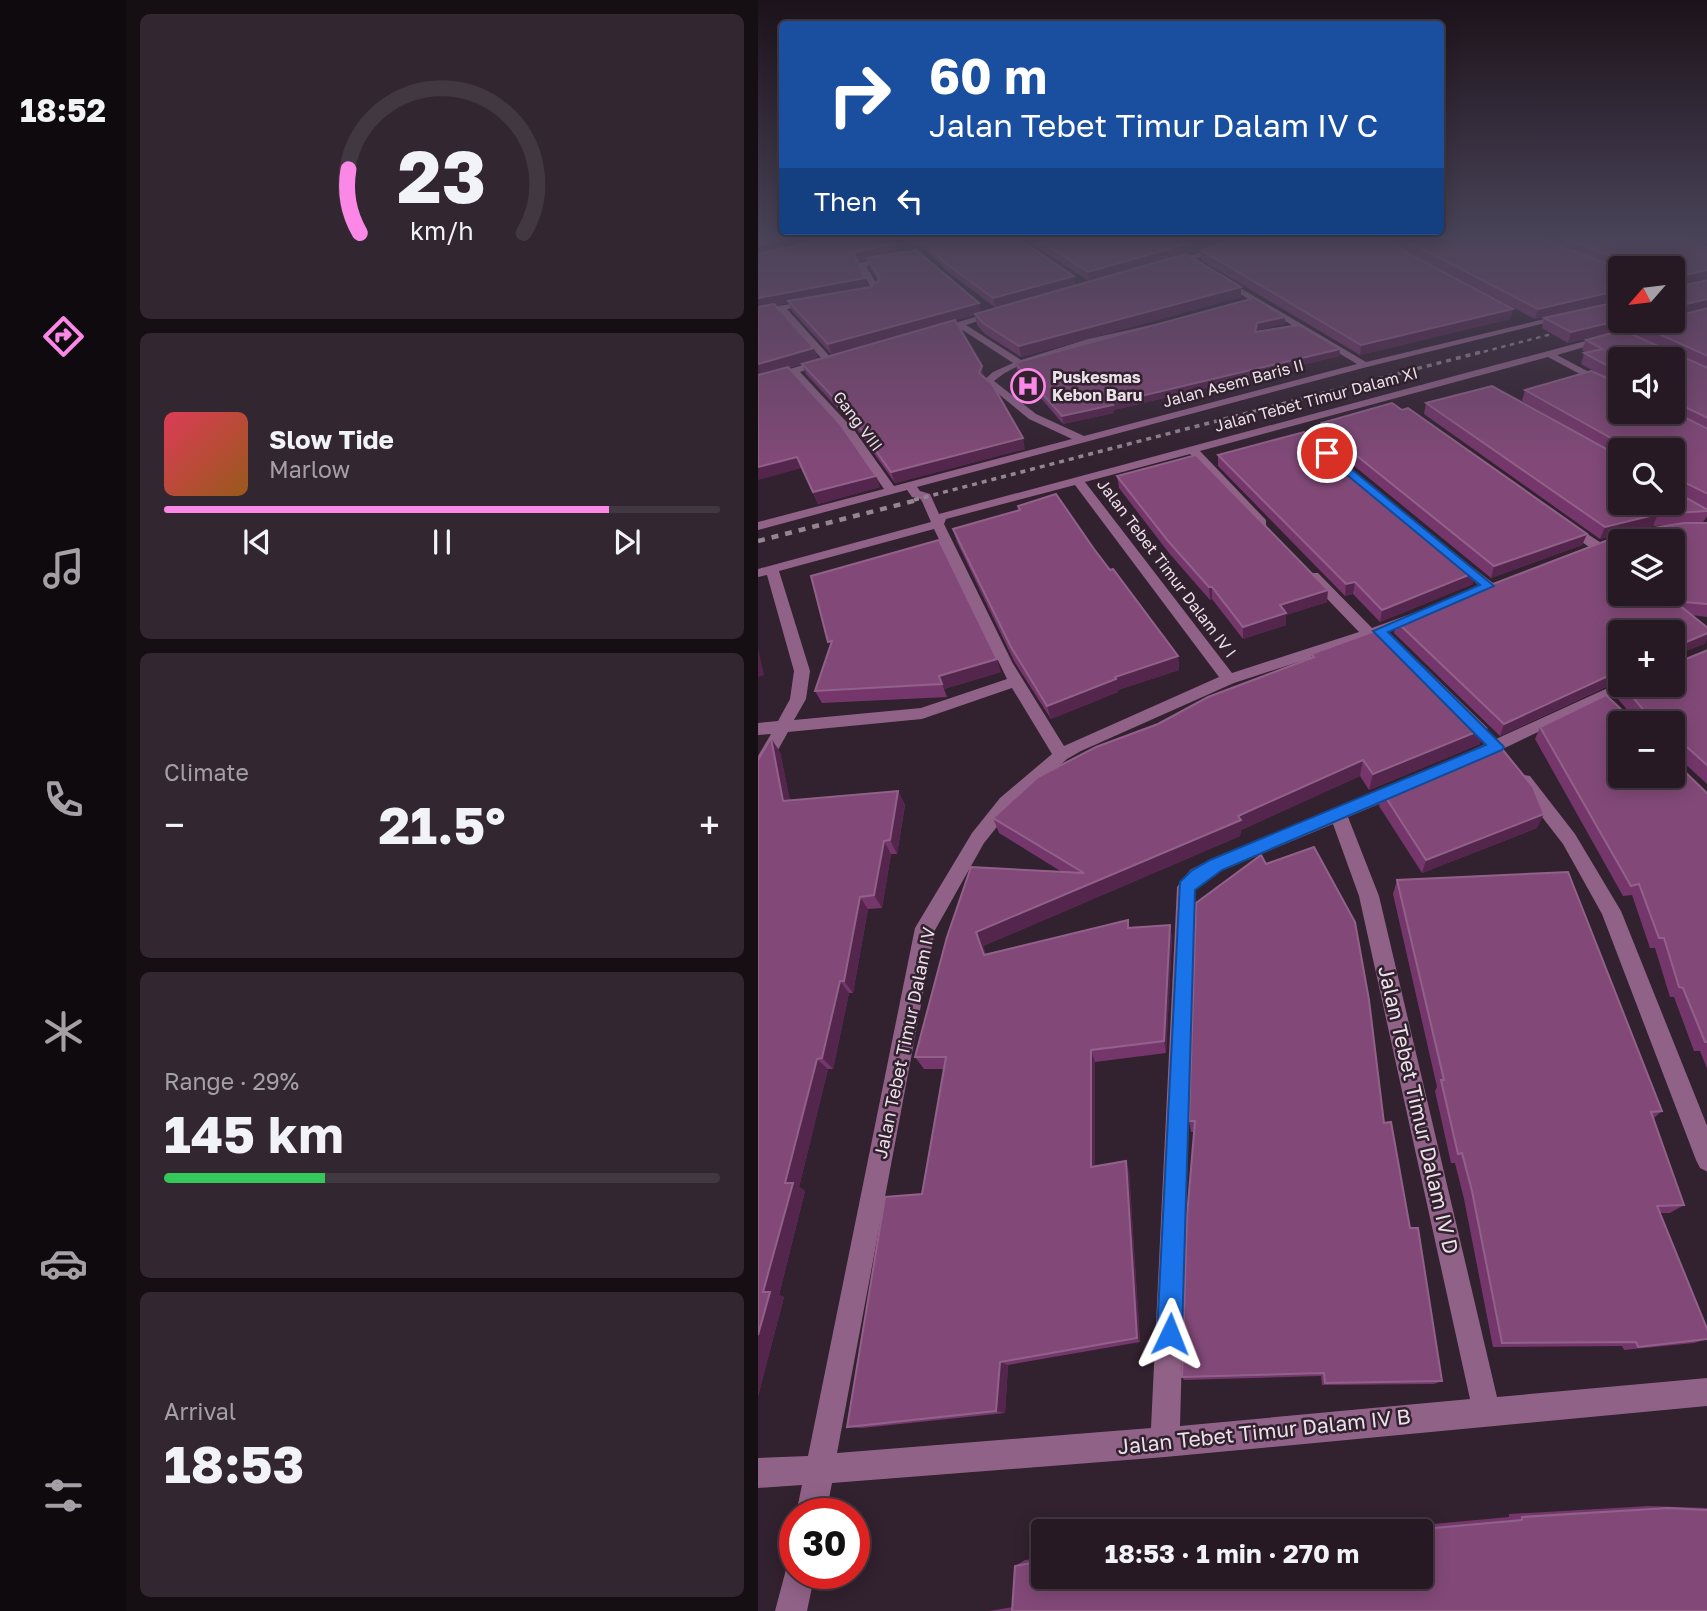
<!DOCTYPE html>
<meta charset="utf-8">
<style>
body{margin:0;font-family:"Golos Text",sans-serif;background:#322630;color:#f1f3f6;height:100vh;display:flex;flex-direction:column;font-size:26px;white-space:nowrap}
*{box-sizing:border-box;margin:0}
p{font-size:23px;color:#a4a0a6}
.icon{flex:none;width:38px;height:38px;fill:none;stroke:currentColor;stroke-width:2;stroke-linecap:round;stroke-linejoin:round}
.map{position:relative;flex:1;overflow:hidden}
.drawer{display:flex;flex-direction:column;gap:14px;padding:14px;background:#150e13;width:632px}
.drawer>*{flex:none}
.hud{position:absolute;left:21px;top:21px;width:665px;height:214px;border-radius:7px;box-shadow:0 4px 18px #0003,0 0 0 2px #423841;background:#1a4fa0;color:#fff;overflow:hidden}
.needle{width:46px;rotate:242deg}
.tools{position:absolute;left:850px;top:256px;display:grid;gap:14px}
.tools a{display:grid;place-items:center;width:77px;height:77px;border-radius:7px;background:#261923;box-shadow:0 4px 18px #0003,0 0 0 2px #423841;font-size:35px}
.speed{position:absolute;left:21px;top:1498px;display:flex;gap:14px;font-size:35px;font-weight:700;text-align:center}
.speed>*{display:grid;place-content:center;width:91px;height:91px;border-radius:50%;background:#261923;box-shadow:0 4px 18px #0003,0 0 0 2px #423841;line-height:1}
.speed .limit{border:10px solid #d22;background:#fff;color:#111}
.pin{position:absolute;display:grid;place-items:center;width:60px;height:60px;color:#fff;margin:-30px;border:4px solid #fff;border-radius:50%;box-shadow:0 2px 7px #0007}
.me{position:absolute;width:77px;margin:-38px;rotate:2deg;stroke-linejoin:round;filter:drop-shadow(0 0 5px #0008)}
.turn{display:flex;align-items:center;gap:24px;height:147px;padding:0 35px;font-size:32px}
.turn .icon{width:91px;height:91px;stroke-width:2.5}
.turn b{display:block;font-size:49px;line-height:60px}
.then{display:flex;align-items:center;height:66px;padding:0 35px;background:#0003;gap:14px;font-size:26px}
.big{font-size:52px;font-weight:700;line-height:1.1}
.drawer .widget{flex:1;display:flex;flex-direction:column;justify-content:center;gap:10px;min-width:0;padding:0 24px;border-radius:10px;background:#322630}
.drawer .dial{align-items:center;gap:0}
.dial svg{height:182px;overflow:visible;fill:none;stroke:#423841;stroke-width:7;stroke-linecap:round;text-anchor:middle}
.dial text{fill:#f1f3f6;stroke:none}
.song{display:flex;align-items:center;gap:21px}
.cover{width:84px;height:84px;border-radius:10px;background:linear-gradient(135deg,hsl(350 70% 55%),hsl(30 70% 35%))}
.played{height:7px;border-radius:4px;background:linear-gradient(90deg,#fb87e6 80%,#423841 80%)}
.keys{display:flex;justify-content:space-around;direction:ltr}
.heat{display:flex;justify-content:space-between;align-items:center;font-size:38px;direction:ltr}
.charge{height:10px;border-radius:5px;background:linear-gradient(90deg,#34c759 29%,#423841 0)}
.trip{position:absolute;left:273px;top:1519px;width:402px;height:70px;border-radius:7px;background:#261923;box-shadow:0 4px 18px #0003,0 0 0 2px #423841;font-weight:700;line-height:70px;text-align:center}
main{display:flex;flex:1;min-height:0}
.dock{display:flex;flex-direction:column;width:126px;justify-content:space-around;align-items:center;background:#0f0a0e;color:#a4a0a6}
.dock .icon{width:49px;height:49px}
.dock .current{color:#fb87e6}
.dock b{font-size:32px;color:#f1f3f6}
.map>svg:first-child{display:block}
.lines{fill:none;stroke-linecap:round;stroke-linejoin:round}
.minor{fill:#916288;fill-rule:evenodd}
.rail-far2{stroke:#948691;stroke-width:2.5;stroke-dasharray:4.5 4.5;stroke-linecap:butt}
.rail-far1{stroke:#948691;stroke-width:3.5;stroke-dasharray:5 5;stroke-linecap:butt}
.rail{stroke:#948691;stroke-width:4.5;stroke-dasharray:7 7;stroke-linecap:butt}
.wall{fill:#75376b;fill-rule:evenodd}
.shaded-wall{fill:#55264d}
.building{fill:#824978;stroke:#92618a;stroke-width:2;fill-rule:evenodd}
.route{fill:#1a73e8;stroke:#114b97;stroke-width:2}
.labels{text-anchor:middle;stroke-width:5;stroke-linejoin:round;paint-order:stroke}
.far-poi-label{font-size:16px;font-weight:bold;fill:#ece0e9;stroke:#32212f;text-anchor:start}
.far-street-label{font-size:16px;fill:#ece0e9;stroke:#32212f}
.street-label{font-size:18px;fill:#ece0e9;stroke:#32212f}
.near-street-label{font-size:21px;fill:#ece0e9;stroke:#32212f}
</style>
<main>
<nav class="dock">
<b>18:52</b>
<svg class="icon current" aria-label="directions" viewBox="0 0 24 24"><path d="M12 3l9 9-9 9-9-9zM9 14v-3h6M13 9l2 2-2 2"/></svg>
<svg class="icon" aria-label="music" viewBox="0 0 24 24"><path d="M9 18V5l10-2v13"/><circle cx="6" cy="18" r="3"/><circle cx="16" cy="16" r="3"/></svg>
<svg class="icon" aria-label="phone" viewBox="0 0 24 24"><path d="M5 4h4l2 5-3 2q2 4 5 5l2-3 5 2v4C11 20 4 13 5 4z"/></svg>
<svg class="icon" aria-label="climate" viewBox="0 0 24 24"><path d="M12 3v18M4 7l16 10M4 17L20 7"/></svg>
<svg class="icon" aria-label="car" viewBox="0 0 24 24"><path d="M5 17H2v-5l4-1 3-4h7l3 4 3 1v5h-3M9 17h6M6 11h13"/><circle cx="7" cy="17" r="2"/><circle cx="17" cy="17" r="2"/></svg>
<svg class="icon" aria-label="filters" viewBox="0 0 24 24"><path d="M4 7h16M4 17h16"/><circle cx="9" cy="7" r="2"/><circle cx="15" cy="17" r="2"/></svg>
</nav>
<section class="drawer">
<div class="widget dial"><svg viewBox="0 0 100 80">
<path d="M14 69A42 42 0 1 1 86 69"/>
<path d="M14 69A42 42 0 0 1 9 41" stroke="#fb87e6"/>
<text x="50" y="56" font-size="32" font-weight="700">23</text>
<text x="50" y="72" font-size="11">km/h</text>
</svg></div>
<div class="widget">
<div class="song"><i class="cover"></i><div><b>Slow Tide</b><p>Marlow</p></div></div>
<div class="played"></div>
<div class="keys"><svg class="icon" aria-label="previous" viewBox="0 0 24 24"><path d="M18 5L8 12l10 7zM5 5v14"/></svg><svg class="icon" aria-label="pause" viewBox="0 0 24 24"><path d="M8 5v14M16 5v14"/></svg><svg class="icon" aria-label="next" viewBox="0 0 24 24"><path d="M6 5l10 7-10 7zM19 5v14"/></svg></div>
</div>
<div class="widget"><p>Climate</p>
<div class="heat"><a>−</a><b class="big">21.5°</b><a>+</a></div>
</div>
<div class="widget"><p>Range · 29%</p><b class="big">145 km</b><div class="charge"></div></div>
<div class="widget"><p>Arrival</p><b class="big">18:53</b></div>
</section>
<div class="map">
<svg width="950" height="1611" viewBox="0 0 950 1611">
<rect width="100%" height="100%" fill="#32212f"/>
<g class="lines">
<g class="minor">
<polygon points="492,238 505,238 414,265 407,263"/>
<polygon points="163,252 166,256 108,266 122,289 101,297 97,294 113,288 100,263"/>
<path d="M465,278L608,362L807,314L811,317L609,367L159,487L162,491L172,494L181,514L902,321L906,324L799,355L863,389V396L790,357L442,451L508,520V526H500L432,454L327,482L474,673L601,632L550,579V573H560L614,628L658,612L665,616L626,634L476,683L323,751L309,759L254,808L226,843L177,930L79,1453L393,1428L419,887L432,870L451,860L646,779L652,781L655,786L652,791L590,817L621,896L739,1397L950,1378V1406L407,1457L74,1483L68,1514H38L44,1485L0,1488V1458L50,1456L157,928L214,833L242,798L294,754L254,688L164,719L30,732L6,775L0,777V756L13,734L0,735V723L20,721L32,699L36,671L9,575L0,577V569L173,522L163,499L154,497L149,490L0,530V522L126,489L88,434L34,375L0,385V379L64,359L21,311L0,315V309L59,300V304L29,309L75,360L42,372L96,430L136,486L314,439L271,419L225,381L235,372L255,363L200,327L179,333L174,330L237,311L244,313L208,325L263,360L330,339L398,324V328C358,338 265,354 236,381L278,414L326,436L599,364L462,282ZM317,485L461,677L306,746L254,662L186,524L188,519ZM176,529L249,679L163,708L36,720L48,699L52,671L21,571ZM575,824L601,896L712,1399L422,1426L437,890L465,870Z"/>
<polygon points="809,521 845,544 845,550 835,550 805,528 805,522"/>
<polygon points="701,557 735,583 735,589 725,589 696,564 696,558"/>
<polygon points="863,682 863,684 879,684 726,758 720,760 712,754 714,750"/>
<polygon points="766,775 772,776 817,834 863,911 950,1128 950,1172 942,1168 938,1160 844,914 805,844 760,786 757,781 760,776"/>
<polygon points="37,1559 37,1573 57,1573 49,1611 17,1611 30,1562"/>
</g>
<polyline class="rail-far2" points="717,354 813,329"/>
<polyline class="rail-far1" points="156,500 723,352"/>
<polyline class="rail" points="0,541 163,499"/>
</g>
<g class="wall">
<path d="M0,238L140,253L221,303L223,313L238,308L189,271L168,250L141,238H259L316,276L317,286L483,297L263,357L227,334L219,325L217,315L197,320L226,377L267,449L137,483L98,428L48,374L44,364L74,355L34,311L31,303L17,305L56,348L60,359L30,368L122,487L60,504L44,468ZM110,259L112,268L120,281L113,287H110L99,262Z"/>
<polygon points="265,238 481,238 331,281"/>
<polygon points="624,238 950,238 950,278 918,286 915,316 915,268 863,268 863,299 777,319"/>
<polygon points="443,250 755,309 752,319 602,355 443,260"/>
<path d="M950,308V509L923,495L950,510V515L945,522L937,523H950V617L933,615L950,628V639L946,644L919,654V658L923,661L950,650V785L923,760L920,759V765L950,794V1071L942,1051H936L916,997H912L897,948H892L874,895L865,896L777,739L782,727L872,713L860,699L866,687L915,684L863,632V680L742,736L636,633L638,621L867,533L842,539L666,414L668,403L837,443L764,401L767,390L843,375L823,364L826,353H829L824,350L828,340L915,353L878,336L881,325ZM863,359H915V411H863ZM863,450H915L863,502ZM915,525L876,531L895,526Z"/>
<polygon points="786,318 863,320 899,320 810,343 784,328"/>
<polygon points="527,324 498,330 498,332 582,349 581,356 356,410 356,413 305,424 259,370 257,363"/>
<polygon points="564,423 829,534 824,545 733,578 562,438"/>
<polygon points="460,455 715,584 622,622 595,594 587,596 460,466"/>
<polygon points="359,476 569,602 528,615 528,625 485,639 454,599 452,600 411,553 361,488"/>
<polygon points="260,506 336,549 420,656 421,670 360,690 360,692 293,719 256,661 199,542 195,529 261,510"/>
<polygon points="553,654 722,744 611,790 602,776 483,830 482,836 225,946 228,954 370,920 371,927 412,925 414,939 408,1053 337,1062 337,1166 371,1171 382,1342 250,1365 247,1413 104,1428 89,1427 164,1194 186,1069 166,1069 157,1057 189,937 304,872 241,833 235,818 400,724 553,658"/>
<polygon points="243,672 186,689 189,697 64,703 57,691"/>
<polygon points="22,752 32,801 140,791 147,805 139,854 133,854 124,908 110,909 95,993 91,993 75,1069 70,1069 41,1187 47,1191 21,1295 26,1297 0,1396 0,760"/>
<polygon points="625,793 779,828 664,873 621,806"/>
<polygon points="639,880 904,1111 896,1118 926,1205 912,1213 902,1213 950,1339 936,1343 866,1350 864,1346 735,1347 706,1199 697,1163 693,1163 677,1091 679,1087 635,894"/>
<polygon points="431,1121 626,1123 652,1228 684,1381 676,1384 564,1385 563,1376 426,1380 424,1377 436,1132 433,1132"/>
<polygon points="891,1506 950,1508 950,1611 231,1611 255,1607 257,1566 267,1560 285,1558 285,1577 663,1531 599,1531 751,1517 751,1514"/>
</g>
<g class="shaded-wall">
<polygon points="34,238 84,238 0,255 0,245"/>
<polygon points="449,238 481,238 331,281 330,272"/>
<polygon points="138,243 140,253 98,262 95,252"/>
<polygon points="950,270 950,278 915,286 918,277"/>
<polygon points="316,276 317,286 238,308 235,298"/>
<polygon points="107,278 110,288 30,301 31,303 0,308 0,298"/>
<polygon points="483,287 483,297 263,357 261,346"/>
<polygon points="863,290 863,299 777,319 780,309"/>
<polygon points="950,299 950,308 915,316 915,307"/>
<polygon points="221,303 223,313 74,355 70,344"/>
<polygon points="755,309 752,319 602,355 603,345"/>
<polygon points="527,317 527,324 498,330 497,339 499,323"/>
<polygon points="863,320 899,320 810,343 813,332"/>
<polygon points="56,348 60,359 0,376 0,364"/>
<polygon points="582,349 581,356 356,410 356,413 305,424 304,416"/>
<polygon points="224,366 226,376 223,384 221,373"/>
<polygon points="265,438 267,449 137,483 133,472"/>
<polygon points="39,457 44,468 0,480 0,467"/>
<polygon points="118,476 122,487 60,504 55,492"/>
<polygon points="900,514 895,526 842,539 847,527"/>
<polygon points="829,534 824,545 733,578 736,566"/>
<polygon points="718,572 715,584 622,622 624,610"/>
<polygon points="597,582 595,594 587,596 588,584"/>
<polygon points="451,587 454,587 454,599 452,600"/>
<polygon points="570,590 569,602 528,615 528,625 485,639 485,627 522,605"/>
<polygon points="950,633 950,639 946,644 915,656 921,645"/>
<polygon points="0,648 6,675 0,677"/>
<polygon points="420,656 421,670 360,690 360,692 293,719 289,706 357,677"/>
<polygon points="239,659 243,672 186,689 189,697 181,676"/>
<polygon points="863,670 862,680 742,736 746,724"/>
<polygon points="728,728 722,744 611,790 615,774"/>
<polygon points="13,738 22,752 35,815 25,801"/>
<polygon points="605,760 602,776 483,830 482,836 225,946 233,969 226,955 218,932"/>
<polygon points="140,791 147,805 139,854 132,840"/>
<polygon points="786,814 779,828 664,873 668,860"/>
<polygon points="126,841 133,854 124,908 116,895"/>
<polygon points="102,897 110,909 95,993 86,981"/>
<polygon points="412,925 414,939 408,1053 406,1041"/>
<polygon points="82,981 91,993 75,1069 64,1058"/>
<polygon points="333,1050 337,1062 337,1176 333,1167"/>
<polygon points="59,1059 70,1069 41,1187 47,1191 21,1295 26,1297 0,1396 0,1335 5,1292 27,1183"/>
<polygon points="368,1161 371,1171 382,1342 379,1338"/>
<polygon points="242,1362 250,1365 247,1413 238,1411"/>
</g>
<g class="building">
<polygon points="0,238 34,238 0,245"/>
<polygon points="72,238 130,238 138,243 95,252 107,278 0,298 0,254"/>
<polygon points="160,238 259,238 316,276 235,298 186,262 166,241"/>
<polygon points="278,238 449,238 330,272"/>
<polygon points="483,238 622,238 755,309 603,345 443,250"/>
<polygon points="643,238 780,238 863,269 863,290 780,309"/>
<polygon points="806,238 925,238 950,248 950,270 918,277 916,284 919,287 950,280 950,299 915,307 915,268 867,268 867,261"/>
<polygon points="158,250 221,303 70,344 30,301 113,287 122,279 109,258"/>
<polygon points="428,254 483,287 261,346 225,323 217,314"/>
<polygon points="496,298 527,317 499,323 497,332 541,325 582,349 353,403 355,405 304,416 257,363"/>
<polygon points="863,301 863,320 813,332 786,318"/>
<polygon points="16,304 56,348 0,364 0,307"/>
<polygon points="950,308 950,356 881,325 902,320 915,320 915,317"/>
<polygon points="197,320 224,366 221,373 234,384 265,438 133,472 94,417 44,364"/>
<polygon points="864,330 950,368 950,418 915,401 915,359 863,359 863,373 826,353 845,349 828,340"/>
<polygon points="30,367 82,424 118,476 55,492 39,457 0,467 0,375"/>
<polygon points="833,371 863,384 863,411 914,411 950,429 950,494 920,479 919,493 950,510 950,511 900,514 847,527 668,403 734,386 863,457 863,502 915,502 915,450 869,450 869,447 767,390"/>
<polygon points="634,403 644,410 650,408 829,534 736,566 563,427 568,426 564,423"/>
<polygon points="546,432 718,572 624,610 597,582 588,584 460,455"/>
<polygon points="438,455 570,590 522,605 528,613 485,627 454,587 451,587 410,541 359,476"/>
<polygon points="298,494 336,549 352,570 355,569 420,656 357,677 358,679 289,706 253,647 195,529 262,510 260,506"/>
<path d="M926,523H950V604L916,601L950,628V633L921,645L919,658L923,661L950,650V766L930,748L921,746L920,765L950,794V1042H947L925,988L921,987L906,938H901L881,884L873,886L782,727L848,695L867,713H888L866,687L870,684H915V632H863V670L746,724L638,621L871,532ZM863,541H915V593H863ZM863,723H915V775H863Z"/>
<polygon points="181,540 239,659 181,676 184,684 57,691 74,641 70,642 53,576"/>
<polygon points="625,628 728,728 615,774 605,760 480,816 483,820 218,932 226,955 370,920 370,928 412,925 406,1041 333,1050 333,1167 368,1161 379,1338 242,1362 238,1411 89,1427 127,1197 164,1194 188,1057 157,1057 189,937 213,867 326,873 235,818 280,777 338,747 400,724 450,697 556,657 553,654"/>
<polygon points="13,738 25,801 140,791 132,840 126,841 116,895 102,897 86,981 82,981 64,1058 59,1059 27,1183 35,1183 5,1292 12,1292 0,1335 0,760"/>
<polygon points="740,744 775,787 786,814 668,860 625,793"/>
<polygon points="556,847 597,922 611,1000 626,1123 633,1122 652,1228 660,1228 684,1381 567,1383 566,1373 424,1377 429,1216 437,1121 431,1121 438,903 503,855 508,864"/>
<polygon points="810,872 904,1111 893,1112 926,1205 899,1206 950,1331 950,1339 880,1347 878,1342 744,1343 714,1191 704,1153 700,1154 683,1080 686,1080 639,880"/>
<polygon points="910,1508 950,1510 950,1611 254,1611 257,1566 285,1561 285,1577 663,1577 663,1531 643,1531 764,1520 764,1517"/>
</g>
<linearGradient id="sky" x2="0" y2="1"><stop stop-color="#1c121a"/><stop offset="0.51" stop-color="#494358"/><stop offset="1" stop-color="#494358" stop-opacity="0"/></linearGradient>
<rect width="950" height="464" fill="url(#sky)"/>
<polygon class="route" points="569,449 736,586 630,632 746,747 744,750 464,870 437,890 424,1334 420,1342 412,1346 403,1342 399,1334 422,882 433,871 452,860 728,745 615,631 722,585 565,455 565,450"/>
<defs>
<g id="hospital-ring" transform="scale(1.75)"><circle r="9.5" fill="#32212f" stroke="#fb87e6" stroke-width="1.5"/><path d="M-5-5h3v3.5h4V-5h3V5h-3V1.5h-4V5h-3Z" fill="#fb87e6"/></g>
</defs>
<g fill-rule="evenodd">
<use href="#hospital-ring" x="270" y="386"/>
</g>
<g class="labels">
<g class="far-poi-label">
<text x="294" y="383">Puskesmas<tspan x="294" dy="18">Kebon Baru</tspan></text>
</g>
<g class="far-street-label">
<text transform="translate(475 383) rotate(-15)" y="6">Jalan Asem Baris II</text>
<text transform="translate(558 399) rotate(-15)" y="6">Jalan Tebet Timur Dalam XI</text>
<text transform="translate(100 421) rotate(53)" y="6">Gang VIII</text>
<text transform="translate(409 568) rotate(53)" y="6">Jalan Tebet Timur Dalam IV I</text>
</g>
<g class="street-label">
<text transform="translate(147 1043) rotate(-78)" y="6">Jalan Tebet Timur Dalam IV</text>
</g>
<g class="near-street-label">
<text transform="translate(660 1110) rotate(77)" y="7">Jalan Tebet Timur Dalam IV D</text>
<text transform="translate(506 1432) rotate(-6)" y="7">Jalan Tebet Timur Dalam IV B</text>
</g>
</g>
</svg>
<div class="tools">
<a><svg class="needle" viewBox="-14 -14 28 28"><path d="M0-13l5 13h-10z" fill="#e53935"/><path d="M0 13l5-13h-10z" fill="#a4a0a6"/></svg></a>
<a><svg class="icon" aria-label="sound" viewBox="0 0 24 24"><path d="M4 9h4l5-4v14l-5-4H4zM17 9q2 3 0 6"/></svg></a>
<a><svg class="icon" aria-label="search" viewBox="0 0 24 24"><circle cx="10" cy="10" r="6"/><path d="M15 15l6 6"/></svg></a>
<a><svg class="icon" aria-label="layers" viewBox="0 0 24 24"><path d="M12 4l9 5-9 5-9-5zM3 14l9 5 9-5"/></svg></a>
<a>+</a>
<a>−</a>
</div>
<div class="speed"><div class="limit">30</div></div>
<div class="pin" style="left:569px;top:453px;background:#d93025"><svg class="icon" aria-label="arrive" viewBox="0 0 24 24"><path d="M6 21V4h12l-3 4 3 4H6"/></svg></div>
<svg class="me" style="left:412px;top:1334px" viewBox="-20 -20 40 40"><path d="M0-17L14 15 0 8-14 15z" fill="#1a73e8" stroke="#fff" stroke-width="4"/></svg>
<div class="trip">18:53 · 1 min · 270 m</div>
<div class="hud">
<div class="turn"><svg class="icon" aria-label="right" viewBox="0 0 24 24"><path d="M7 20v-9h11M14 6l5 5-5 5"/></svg><div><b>60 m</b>Jalan Tebet Timur Dalam IV C</div></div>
<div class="then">Then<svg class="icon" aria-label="left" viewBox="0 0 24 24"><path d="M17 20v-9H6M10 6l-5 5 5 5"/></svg></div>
</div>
</div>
</main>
